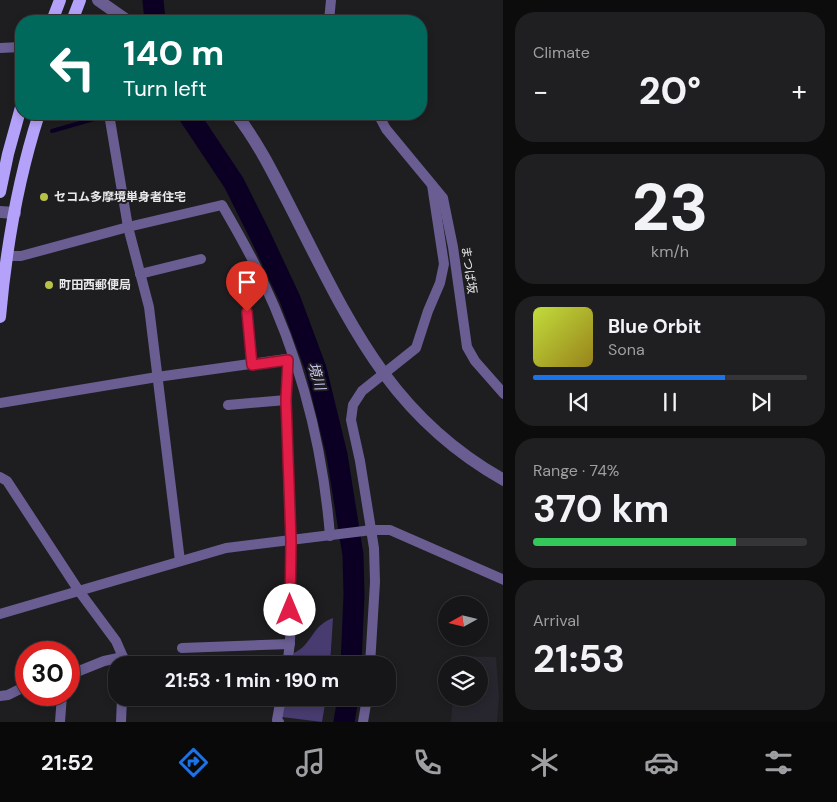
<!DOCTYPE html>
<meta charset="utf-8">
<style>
body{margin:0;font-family:"DM Sans","Noto Sans JP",sans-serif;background:#1f1f21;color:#f1f3f6;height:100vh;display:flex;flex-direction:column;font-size:19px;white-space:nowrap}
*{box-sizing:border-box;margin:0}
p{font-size:16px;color:#9e9fa2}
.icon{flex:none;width:28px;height:28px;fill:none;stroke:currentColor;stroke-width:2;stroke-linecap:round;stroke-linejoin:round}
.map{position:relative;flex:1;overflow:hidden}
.sheet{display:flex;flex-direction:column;gap:12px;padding:12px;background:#0c0c0d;width:334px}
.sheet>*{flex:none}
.guide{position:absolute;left:15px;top:15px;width:412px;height:105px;border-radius:20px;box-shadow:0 2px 8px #0003,0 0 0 1px #353537;background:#00695c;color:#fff;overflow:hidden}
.needle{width:32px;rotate:262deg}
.controls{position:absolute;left:438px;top:596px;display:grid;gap:10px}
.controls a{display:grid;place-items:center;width:50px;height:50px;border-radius:50%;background:#161618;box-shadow:0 2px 8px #0003,0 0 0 1px #353537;font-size:25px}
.speed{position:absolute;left:15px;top:641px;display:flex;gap:10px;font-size:25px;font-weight:700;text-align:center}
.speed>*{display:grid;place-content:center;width:65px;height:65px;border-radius:50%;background:#161618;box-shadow:0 2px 8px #0003,0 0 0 1px #353537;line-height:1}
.speed .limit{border:8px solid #d22;background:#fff;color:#111}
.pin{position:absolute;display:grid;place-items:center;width:42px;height:42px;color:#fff;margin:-51px -21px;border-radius:50% 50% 50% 0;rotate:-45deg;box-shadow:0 0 5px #0007}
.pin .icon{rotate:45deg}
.me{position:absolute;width:55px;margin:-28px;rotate:0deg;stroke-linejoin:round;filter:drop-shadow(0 0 4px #0008)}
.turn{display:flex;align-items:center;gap:18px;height:105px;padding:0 25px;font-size:22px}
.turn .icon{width:65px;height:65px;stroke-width:2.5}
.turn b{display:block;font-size:35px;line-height:42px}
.big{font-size:38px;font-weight:700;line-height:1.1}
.sheet .widget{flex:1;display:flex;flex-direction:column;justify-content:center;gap:8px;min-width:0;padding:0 18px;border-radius:20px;background:#1f1f21}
.sheet .dial{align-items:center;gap:0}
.dial b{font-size:65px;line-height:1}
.song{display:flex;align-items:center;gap:15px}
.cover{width:60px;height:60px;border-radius:8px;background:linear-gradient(135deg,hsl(70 70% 55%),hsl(50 70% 35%))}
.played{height:5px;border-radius:2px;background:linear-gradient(90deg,#1a73e8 70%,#353537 70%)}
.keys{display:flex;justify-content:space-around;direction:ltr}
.heat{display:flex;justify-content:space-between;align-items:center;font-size:28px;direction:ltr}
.charge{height:8px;border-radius:4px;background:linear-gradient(90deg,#34c759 74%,#353537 0)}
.trip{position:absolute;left:108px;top:656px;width:288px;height:50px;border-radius:20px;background:#161618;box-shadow:0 2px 8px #0003,0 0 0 1px #353537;font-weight:700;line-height:50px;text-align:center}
.tab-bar{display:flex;height:80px;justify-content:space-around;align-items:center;background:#09090a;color:#9e9fa2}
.tab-bar .icon{width:35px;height:35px}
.tab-bar .on{color:#1a73e8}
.tab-bar b{font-size:22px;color:#f1f3f6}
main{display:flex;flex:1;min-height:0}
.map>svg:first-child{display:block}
.built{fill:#27262e}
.green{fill:#483b6f}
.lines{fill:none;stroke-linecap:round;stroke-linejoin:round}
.stream{stroke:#0b0023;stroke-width:4}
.river{stroke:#0b0023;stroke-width:21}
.minor{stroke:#695d92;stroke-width:10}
.tertiary{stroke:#695d92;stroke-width:12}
.primary{stroke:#b4a1f9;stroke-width:12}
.route-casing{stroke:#92132f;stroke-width:12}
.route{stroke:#e11d48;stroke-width:9}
.poi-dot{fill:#b8c147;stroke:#1e1d20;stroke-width:2}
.labels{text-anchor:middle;stroke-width:4;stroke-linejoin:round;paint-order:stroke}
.poi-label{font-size:12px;font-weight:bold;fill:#e8e8ea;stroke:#1e1d20;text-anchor:start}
.street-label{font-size:12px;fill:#e8e8ea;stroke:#1e1d20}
.water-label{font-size:14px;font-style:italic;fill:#ccc4f0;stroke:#1e1d20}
</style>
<main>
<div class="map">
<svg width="504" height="722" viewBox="0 0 504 722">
<rect width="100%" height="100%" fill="#1e1d20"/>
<polygon class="built" points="456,656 496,657 499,697 497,722 451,722 453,698 479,698 479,665 455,665"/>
<g class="green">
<path d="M333,618L330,665H292L294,653C312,645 312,625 333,618Z"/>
<polygon points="286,698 326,698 322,722 282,717"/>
</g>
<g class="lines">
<polyline class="stream" points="52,131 108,115"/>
<g class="river">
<polyline points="153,0 155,21"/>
<polyline points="188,114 234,183 259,233 290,299 316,369 337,455 353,555 354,595 351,665"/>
<polyline points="344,722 348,698"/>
</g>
<g class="minor">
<polyline points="329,21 331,0"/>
<polyline points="0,48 21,47"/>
<polyline points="109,114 128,227 149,307 180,561"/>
<polyline points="378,114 386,129 443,198 453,247 467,347 475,361 504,394"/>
<path d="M7,256H21L128,227L222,205C236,229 250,253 262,279C300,359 323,447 330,536"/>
<polyline points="140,274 201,259"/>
<polyline points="247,312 252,365"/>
<polyline points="0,403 157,377 293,358"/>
<polyline points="228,405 286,400"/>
<polyline points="0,477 7,481 79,591 116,641 123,657 123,665"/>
<polyline points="0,614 226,548 372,530 390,530 504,580"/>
<polyline points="182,648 290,644"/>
<path d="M287,665C292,636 291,607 291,577C291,505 284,432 288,360"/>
<polyline points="370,665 375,582 374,548 360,461 351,420 353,405 362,391 416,348 428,311 440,283 444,264 432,185"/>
<polyline points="69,675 104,661 123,657"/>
<polyline points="0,696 8,695 26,686"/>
<polyline points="60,722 62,695"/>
<polyline points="121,722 122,698"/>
<polyline points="279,722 277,720 281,698"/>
<polyline points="363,722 367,698"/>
</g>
<g class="tertiary">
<polyline points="98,0 128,21"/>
<path d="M236,114C260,145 277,181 295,216C350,324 391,417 504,480"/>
<polyline points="0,212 15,213"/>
</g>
<g class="primary">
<polyline points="52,21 60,0"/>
<polyline points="72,21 80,0"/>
<polyline points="0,192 8,154 21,107"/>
<path d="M0,317C6,249 18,179 39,114"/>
</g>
</g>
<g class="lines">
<g class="route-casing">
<polyline id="route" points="247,312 252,365 288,360 286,400 291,541 290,610"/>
</g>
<use href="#route" class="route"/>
</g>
<g class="poi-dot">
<circle cx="44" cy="197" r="5"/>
<circle cx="49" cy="285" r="5"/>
</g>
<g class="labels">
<g class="poi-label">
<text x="54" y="201">セコム多摩境単身者住宅</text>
<text x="59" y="289">町田西郵便局</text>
</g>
<g class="street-label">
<text transform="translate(469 270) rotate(82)" y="4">まつば坂</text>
</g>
<g class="water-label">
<text transform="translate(317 376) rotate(74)" y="5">境川</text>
</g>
</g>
</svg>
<div class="controls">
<a><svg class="needle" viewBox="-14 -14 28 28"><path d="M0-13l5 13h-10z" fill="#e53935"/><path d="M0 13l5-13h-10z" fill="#9e9fa2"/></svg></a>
<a><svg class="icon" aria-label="layers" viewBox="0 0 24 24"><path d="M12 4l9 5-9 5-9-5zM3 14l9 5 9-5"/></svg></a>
</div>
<div class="speed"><div class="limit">30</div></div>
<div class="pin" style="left:247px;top:312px;background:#d93025"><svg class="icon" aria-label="arrive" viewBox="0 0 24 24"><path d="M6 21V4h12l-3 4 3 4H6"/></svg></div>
<svg class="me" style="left:290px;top:610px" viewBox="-20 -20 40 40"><circle r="19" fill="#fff"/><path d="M0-13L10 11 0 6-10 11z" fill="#e11d48"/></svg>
<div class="trip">21:53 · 1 min · 190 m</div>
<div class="guide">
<div class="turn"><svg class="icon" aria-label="left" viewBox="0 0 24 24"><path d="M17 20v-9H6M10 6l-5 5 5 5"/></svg><div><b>140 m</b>Turn left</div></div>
</div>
</div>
<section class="sheet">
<div class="widget"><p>Climate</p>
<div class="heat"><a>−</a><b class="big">20°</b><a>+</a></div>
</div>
<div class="widget dial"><b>23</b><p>km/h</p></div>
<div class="widget">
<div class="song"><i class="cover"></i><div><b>Blue Orbit</b><p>Sona</p></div></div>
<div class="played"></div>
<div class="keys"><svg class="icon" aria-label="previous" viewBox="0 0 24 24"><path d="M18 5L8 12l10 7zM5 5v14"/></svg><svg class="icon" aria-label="pause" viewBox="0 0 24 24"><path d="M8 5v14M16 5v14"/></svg><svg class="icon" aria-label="next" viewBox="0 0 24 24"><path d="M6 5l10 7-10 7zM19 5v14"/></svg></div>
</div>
<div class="widget"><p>Range · 74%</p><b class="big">370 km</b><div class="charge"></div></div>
<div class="widget"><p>Arrival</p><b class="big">21:53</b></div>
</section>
</main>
<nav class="tab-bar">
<b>21:52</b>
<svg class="icon on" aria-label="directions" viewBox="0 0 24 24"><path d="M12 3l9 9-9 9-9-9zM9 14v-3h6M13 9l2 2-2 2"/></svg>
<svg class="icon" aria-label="music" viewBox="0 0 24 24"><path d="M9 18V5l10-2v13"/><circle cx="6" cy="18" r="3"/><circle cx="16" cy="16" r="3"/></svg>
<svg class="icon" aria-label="phone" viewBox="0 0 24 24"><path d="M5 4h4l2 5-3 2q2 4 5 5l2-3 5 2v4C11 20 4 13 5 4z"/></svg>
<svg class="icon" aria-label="climate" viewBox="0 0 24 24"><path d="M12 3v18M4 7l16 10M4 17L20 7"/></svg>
<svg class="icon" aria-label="car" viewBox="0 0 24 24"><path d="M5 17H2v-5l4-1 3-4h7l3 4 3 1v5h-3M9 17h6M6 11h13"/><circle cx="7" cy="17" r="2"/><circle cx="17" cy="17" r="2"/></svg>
<svg class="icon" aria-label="filters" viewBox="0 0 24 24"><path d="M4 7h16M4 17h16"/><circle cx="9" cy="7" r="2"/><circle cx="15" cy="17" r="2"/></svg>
</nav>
